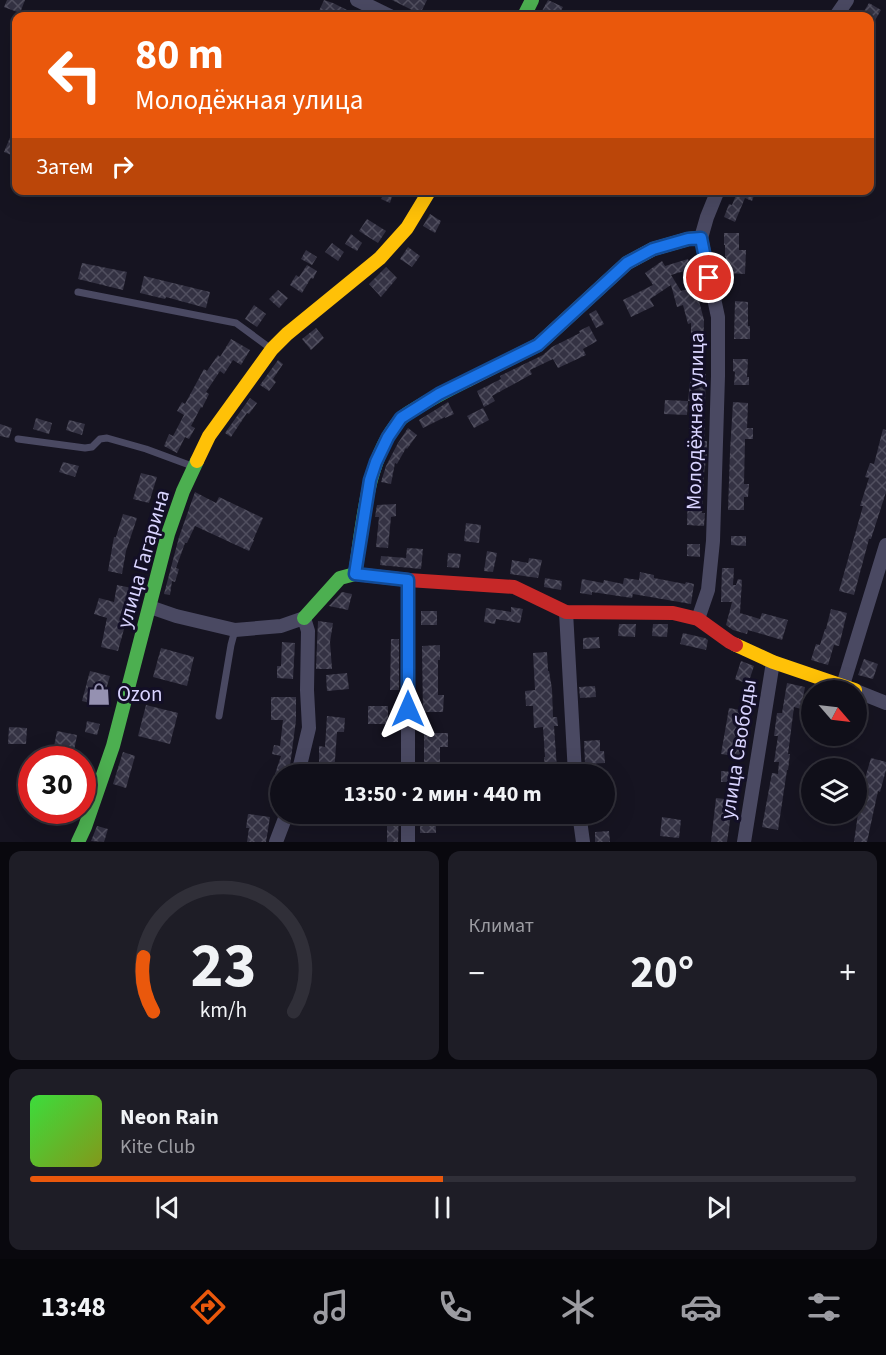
<!DOCTYPE html>
<html lang="ru">
<meta charset="utf-8">
<style>
body{margin:0;font-family:"Source Sans 3",sans-serif;background:#1e1d26;color:#f1f3f6;height:100vh;display:flex;flex-direction:column;font-size:22px;white-space:nowrap}
*{box-sizing:border-box;margin:0}
p{font-size:20px;color:#9c9ca2}
.icon{flex:none;width:33px;height:33px;fill:none;stroke:currentColor;stroke-width:2;stroke-linecap:round;stroke-linejoin:round}
.map{position:relative;height:842px;overflow:hidden}
.details{display:flex;flex-direction:column;gap:9px;padding:9px;background:#09080e;flex:1}
.details>*{flex:none}
.guide{position:absolute;left:12px;top:12px;width:862px;height:183px;border-radius:12px;box-shadow:0 6px 24px #0002,0 0 0 2px #302f38;background:#ea580c;color:#fff;overflow:hidden}
.needle{width:39px;rotate:118deg}
.fabs{position:absolute;left:801px;top:680px;display:grid;gap:12px}
.fabs a{display:grid;place-items:center;width:66px;height:66px;border-radius:50%;background:#100f19;box-shadow:0 6px 24px #0002,0 0 0 2px #302f38;font-size:30px}
.speed{position:absolute;left:18px;top:746px;display:flex;gap:12px;font-size:30px;font-weight:700;text-align:center}
.speed>*{display:grid;place-content:center;width:78px;height:78px;border-radius:50%;background:#100f19;box-shadow:0 6px 24px #0002,0 0 0 2px #302f38;line-height:1}
.speed .limit{border:9px solid #d22;background:#fff;color:#111}
.pin{position:absolute;display:grid;place-items:center;width:51px;height:51px;color:#fff;margin:-26px;border:3px solid #fff;border-radius:50%;box-shadow:0 2px 6px #0007}
.me{position:absolute;width:66px;margin:-33px;rotate:0deg;stroke-linejoin:round;filter:drop-shadow(0 0 4px #0008)}
.turn{display:flex;align-items:center;gap:21px;height:126px;padding:0 24px;font-size:27px}
.turn .icon{width:78px;height:78px;stroke-width:2.5}
.turn b{display:block;font-size:42px;line-height:51px}
.then{display:flex;align-items:center;height:57px;padding:0 24px;background:#0003;gap:12px;font-size:22px}
.big{font-size:45px;font-weight:700;line-height:1.1}
.details .card{flex:1;display:flex;flex-direction:column;justify-content:center;gap:9px;min-width:0;padding:0 21px;border-radius:12px;background:#1e1d26}
.details .dial{align-items:center;gap:0}
.dial svg{height:156px;overflow:visible;fill:none;stroke:#302f38;stroke-width:7;stroke-linecap:round;text-anchor:middle}
.dial text{fill:#f1f3f6;stroke:none}
.song{display:flex;align-items:center;gap:18px}
.cover{width:72px;height:72px;border-radius:9px;background:linear-gradient(135deg,hsl(120 70% 55%),hsl(70 70% 35%))}
.played{height:6px;border-radius:3px;background:linear-gradient(90deg,#ea580c 50%,#302f38 50%)}
.keys{display:flex;justify-content:space-around;direction:ltr}
.heat{display:flex;justify-content:space-between;align-items:center;font-size:33px;direction:ltr}
.details .tiles{flex:1;display:grid;gap:9px;grid-template-columns:1fr 1fr}
.card:last-child{grid-column:span 2}
.trip{position:absolute;left:270px;top:764px;width:345px;height:60px;border-radius:30px;background:#100f19;box-shadow:0 6px 24px #0002,0 0 0 2px #302f38;font-weight:700;line-height:60px;text-align:center}
.tabs{display:flex;height:96px;justify-content:space-around;align-items:center;background:#06060a;color:#9c9ca2}
.tabs .icon{width:42px;height:42px}
.tabs .selected{color:#ea580c}
.tabs b{font-size:27px;color:#f1f3f6}
.map>svg:first-child{display:block}
.building{fill:url(#building-cross-hatch)}
.lines{fill:none;stroke-linecap:round;stroke-linejoin:round}
.lane{stroke:#4a4962;stroke-width:7}
.street{stroke:#4a4962;stroke-width:14}
.fast{stroke:#4caf50;stroke-width:14}
.slow{stroke:#ffc107;stroke-width:14}
.jam{stroke:#c62828;stroke-width:14}
.route-casing{stroke:#114b97;stroke-width:15}
.route{stroke:#1a73e8;stroke-width:10}
.labels{text-anchor:middle;stroke-width:6;stroke-linejoin:round;paint-order:stroke}
.street-label{font-size:21px;fill:#d9d4ff;stroke:#130f26}
.poi-label{font-size:21px;fill:#d9d4ff;stroke:#130f26;text-anchor:start}
</style>
<div class="map">
<svg width="886" height="842" viewBox="0 0 886 842">
<defs>
<pattern id="building-cross-hatch" width="8" height="8" patternUnits="userSpaceOnUse" patternTransform="scale(1.5)"><rect width="8" height="8" fill="#343243"/><path d="M0 0l8 8M0 8l8-8" fill="none" stroke="#514f5f"/></pattern>
</defs>
<rect width="100%" height="100%" fill="#161421"/>
<g class="building">
<polygon points="7,0 25,0 20,13 4,7"/>
<polygon points="324,0 333,3 359,16 332,16 319,11"/>
<polygon points="392,0 427,0 420,14"/>
<polygon points="548,0 563,7 558,16 551,16 542,11"/>
<polygon points="869,3 881,10 870,29 870,16 861,16"/>
<polygon points="16,123 16,157 4,152"/>
<polygon points="366,190 394,190 390,203 381,199 382,197"/>
<polygon points="727,190 756,190 752,201 745,198 735,222 724,217 729,204 732,205 736,195"/>
<polygon points="430,214 441,221 435,233 423,226"/>
<polygon points="367,219 386,231 378,243 359,231"/>
<polygon points="724,233 739,233 739,250 746,250 745,274 726,273 726,257 725,257 725,245 724,245"/>
<polygon points="351,234 362,243 357,251 345,244"/>
<polygon points="332,243 344,252 338,261 325,252"/>
<polygon points="408,247 420,256 412,267 400,259"/>
<polygon points="306,250 317,257 312,265 301,259"/>
<polygon points="688,259 691,269 671,275 681,291 697,286 701,300 699,301 704,320 703,355 704,355 704,374 706,374 705,402 688,401 691,373 692,373 693,341 691,340 691,323 688,324 683,305 677,307 671,285 650,299 654,306 631,317 623,300 653,285 645,273 662,261 665,266"/>
<polygon points="82,263 127,272 123,290 78,279"/>
<polygon points="307,265 317,271 313,279 311,278 302,293 290,285 296,275 299,277"/>
<polygon points="386,267 397,278 381,297 369,284"/>
<polygon points="144,276 210,292 206,308 166,297 165,299 140,293"/>
<polygon points="278,290 288,298 279,308 269,299"/>
<polygon points="735,301 748,302 748,326 750,326 750,339 734,339"/>
<polygon points="254,305 266,314 257,327 245,319"/>
<polygon points="596,310 604,324 596,328 589,314"/>
<polygon points="589,326 597,341 583,349 586,355 558,368 553,359 530,370 532,374 492,396 495,401 484,407 477,391 501,379 500,376 543,355 552,347 580,333 579,331"/>
<polygon points="316,328 324,338 311,350 302,339"/>
<polygon points="231,339 250,350 241,365 233,360 224,374 220,371 206,392 209,394 202,408 201,407 191,426 195,428 189,439 185,437 177,453 164,446 169,434 173,436 184,415 177,411 182,402 185,404 204,369 207,371 218,355 220,357"/>
<polygon points="733,359 748,359 747,377 749,377 749,385 734,385 735,372 733,371"/>
<polygon points="278,360 283,364 273,379 276,382 269,391 260,385"/>
<polygon points="250,398 257,403 249,414 247,413 231,437 225,433"/>
<polygon points="665,400 688,401 687,415 664,414"/>
<polygon points="448,402 454,414 445,418 445,417 423,428 419,420"/>
<polygon points="733,402 748,403 747,428 753,428 753,439 745,439 744,484 749,484 748,497 744,497 744,510 728,510 730,452"/>
<polygon points="483,408 489,420 474,428 467,416"/>
<polygon points="36,418 52,423 49,434 33,429"/>
<polygon points="690,419 705,419 704,441 707,441 707,454 704,473 702,513 705,513 704,526 687,525 688,487 690,487 693,429 689,429"/>
<polygon points="69,420 85,424 82,435 66,430"/>
<polygon points="0,424 12,428 9,438 0,436"/>
<polygon points="408,428 417,435 407,449 406,448 397,464 395,463 391,484 381,482 386,466 398,443"/>
<polygon points="883,429 886,430 886,492 871,539 869,539 854,595 839,591 863,506 860,506 869,478 865,477 870,463 874,464"/>
<polygon points="63,462 79,466 75,477 59,472"/>
<polygon points="141,473 157,477 149,503 133,499"/>
<polygon points="195,492 216,503 219,497 263,518 253,540 254,540 249,551 195,526 187,543 185,543 176,568 179,569 175,582 172,581 170,595 164,594 179,537"/>
<polygon points="396,504 396,516 391,517 388,548 376,547 379,517 375,517 377,505"/>
<polygon points="123,514 137,518 126,551 122,574 108,571 114,537 116,537"/>
<polygon points="466,523 481,525 479,543 464,541"/>
<polygon points="731,536 746,536 746,546 731,545"/>
<polygon points="687,544 700,544 700,557 687,556"/>
<polygon points="407,548 423,549 421,569 380,565 381,556 406,558"/>
<polygon points="487,551 497,553 493,572 484,571"/>
<polygon points="448,553 461,554 459,568 447,567"/>
<polygon points="529,558 542,560 538,578 510,574 512,560 528,563"/>
<polygon points="722,568 734,568 733,585 736,585 738,579 742,580 740,613 760,619 762,613 788,620 782,640 748,630 747,634 733,630 726,625 732,602 721,602"/>
<polygon points="640,572 654,575 654,578 685,584 686,582 694,584 691,604 633,594 632,598 592,592 592,595 580,593 582,579 603,583 604,580 623,584 624,578 639,580"/>
<polygon points="545,578 562,581 561,590 544,587"/>
<polygon points="117,585 132,588 128,607 130,607 118,651 101,647 107,618 94,614 99,598 114,602"/>
<polygon points="342,592 352,594 348,610 329,606"/>
<polygon points="511,607 523,609 520,623 496,619 495,624 484,622 486,608 511,612"/>
<polygon points="831,609 847,613 839,646 834,645 828,665 811,660 816,644 820,645 825,629 826,629"/>
<rect x="421" y="611" width="16" height="14"/>
<polygon points="318,621 333,623 330,642 332,669 316,669"/>
<polygon points="619,624 636,624 635,637 618,636"/>
<polygon points="653,624 668,624 667,637 652,636"/>
<polygon points="683,633 705,638 708,640 706,650 680,644"/>
<polygon points="599,637 600,648 583,649 583,638"/>
<polygon points="391,639 399,639 399,690 390,690"/>
<polygon points="282,642 295,643 293,679 277,678 277,666 281,666"/>
<polygon points="440,645 440,660 438,660 438,695 444,695 443,712 423,712 422,646"/>
<polygon points="161,648 194,657 187,686 153,677"/>
<polygon points="547,652 548,671 549,671 552,689 553,717 557,717 558,726 554,726 557,769 545,770 544,757 545,757 543,727 534,728 533,706 526,706 525,691 535,690 533,653"/>
<polygon points="864,659 878,664 873,679 858,675"/>
<polygon points="741,661 754,666 748,684 735,679"/>
<polygon points="90,671 110,676 101,706 82,701"/>
<polygon points="347,673 349,689 327,691 326,675"/>
<polygon points="787,683 805,687 801,709 794,707 788,754 790,754 788,770 787,770 778,830 762,827 772,773 778,774 779,762 774,762 778,736 774,736 777,713 782,713"/>
<polygon points="595,686 596,697 580,698 579,687"/>
<polygon points="271,697 296,697 296,720 289,774 275,774 281,756 272,754 274,745 280,746 283,720 271,720"/>
<polygon points="146,705 178,713 170,744 138,736"/>
<rect x="368" y="706" width="20" height="18"/>
<polygon points="729,708 746,711 740,739 743,740 740,757 721,754"/>
<polygon points="327,716 345,718 344,732 337,732 334,774 319,774 319,746 325,747"/>
<polygon points="87,721 100,724 97,735 85,732"/>
<polygon points="9,727 27,728 26,744 8,744"/>
<polygon points="57,731 77,735 73,756 53,752"/>
<polygon points="424,733 448,733 448,747 440,747 440,774 424,774"/>
<polygon points="600,740 600,751 604,751 605,763 585,764 584,741"/>
<polygon points="123,752 135,756 126,788 113,784"/>
<polygon points="871,758 886,762 886,770 880,792 878,791 867,842 854,842 861,792"/>
<polygon points="721,771 736,772 736,782 721,782"/>
<polygon points="716,798 733,800 727,842 711,842"/>
<polygon points="387,813 399,813 398,842 387,842"/>
<polygon points="248,814 270,817 266,842 247,842 249,828 246,828"/>
<polygon points="436,816 436,833 420,833 420,817"/>
<polygon points="662,817 681,820 679,838 660,836"/>
<polygon points="97,826 108,829 104,842 91,841"/>
<polygon points="609,831 610,842 595,842 595,832"/>
</g>
<g class="lines">
<g class="lane">
<polyline points="78,292 236,323 270,348"/>
<polyline points="18,439 85,448 92,447 100,439 107,438 146,449 192,466"/>
<polyline points="219,716 231,645 235,630"/>
</g>
<g class="street">
<polyline points="357,0 390,16"/>
<polyline points="836,16 847,0"/>
<polyline points="408,580 408,774"/>
<polyline points="150,607 176,616 235,630 281,626 304,618 308,631 307,690 309,728 298,774"/>
<polyline points="566,612 575,774"/>
<polyline points="698,619 708,590 713,541 718,376 718,317 701,238 707,217 718,190"/>
<polyline points="843,685 886,545"/>
<polyline points="856,691 886,703"/>
<polyline points="408,813 408,842"/>
<polyline points="579,813 583,842"/>
<polyline points="276,842 287,813"/>
<polyline points="744,842 773,662"/>
</g>
<g class="fast">
<polyline points="524,16 532,0"/>
<path d="M304,618L340,578L355,574C363,525 366,459 400,420C404,415 410,412 415,409C432,398 450,389 468,380"/>
<polyline points="78,842 85,827 113,746 168,534 183,491 197,461"/>
</g>
<g class="slow">
<polyline points="468,380 538,345 627,263 653,249 688,239 701,238"/>
<polyline points="197,461 209,436 272,349 287,334 380,258 407,228 430,190"/>
<polyline points="736,645 773,662 855,690"/>
</g>
<polyline class="jam" points="355,574 408,580 514,587 566,612 673,613 698,619 730,642 736,645"/>
</g>
<g class="lines">
<g class="route-casing">
<polyline id="route" points="408,709 408,580 355,574 370,480 376,462 388,437 401,418 439,394 538,345 627,263 653,249 688,239 701,238 709,278"/>
</g>
<use href="#route" class="route"/>
</g>
<defs>
<g id="shop-bare" transform="scale(1.8)"><path d="M-5-2.5h2.3a2.7 3.5 0 0 1 5.4 0H5L5.5 6h-11ZM-1.5-2.5h3a1.5 2.3 0 0 0-3 0Z" fill="#9591b1" stroke="#130f26" stroke-width="2.5" paint-order="stroke"/></g>
</defs>
<g fill-rule="evenodd">
<use href="#shop-bare" x="99" y="694"/>
</g>
<g class="labels">
<g class="street-label">
<text transform="translate(695 421) rotate(-89)" y="7">Молодёжная улица</text>
<text transform="translate(143 559) rotate(-74)" y="7">улица Гагарина</text>
<text transform="translate(738 749) rotate(-81)" y="7">улица Свободы</text>
</g>
<g class="poi-label">
<text x="117" y="701">Ozon</text>
</g>
</g>
</svg>
<div class="fabs">
<a><svg class="needle" viewBox="-14 -14 28 28"><path d="M0-13l5 13h-10z" fill="#e53935"/><path d="M0 13l5-13h-10z" fill="#9c9ca2"/></svg></a>
<a><svg class="icon" aria-label="layers" viewBox="0 0 24 24"><path d="M12 4l9 5-9 5-9-5zM3 14l9 5 9-5"/></svg></a>
</div>
<div class="speed"><div class="limit">30</div></div>
<div class="pin" style="left:709px;top:278px;background:#d93025"><svg class="icon" aria-label="arrive" viewBox="0 0 24 24"><path d="M6 21V4h12l-3 4 3 4H6"/></svg></div>
<svg class="me" style="left:408px;top:709px" viewBox="-20 -20 40 40"><path d="M0-17L14 15 0 8-14 15z" fill="#1a73e8" stroke="#fff" stroke-width="4"/></svg>
<div class="trip">13:50 · 2 мин · 440 m</div>
<div class="guide">
<div class="turn"><svg class="icon" aria-label="left" viewBox="0 0 24 24"><path d="M17 20v-9H6M10 6l-5 5 5 5"/></svg><div><b>80 m</b>Молодёжная улица</div></div>
<div class="then">Затем<svg class="icon" aria-label="right" viewBox="0 0 24 24"><path d="M7 20v-9h11M14 6l5 5-5 5"/></svg></div>
</div>
</div>
<section class="details">
<div class="tiles">
<div class="card dial"><svg viewBox="0 0 100 80">
<path d="M14 69A42 42 0 1 1 86 69"/>
<path d="M14 69A42 42 0 0 1 9 41" stroke="#ea580c"/>
<text x="50" y="56" font-size="32" font-weight="700">23</text>
<text x="50" y="72" font-size="11">km/h</text>
</svg></div>
<div class="card"><p>Климат</p>
<div class="heat"><a>−</a><b class="big">20°</b><a>+</a></div>
</div>
<div class="card">
<div class="song"><i class="cover"></i><div><b>Neon Rain</b><p>Kite Club</p></div></div>
<div class="played"></div>
<div class="keys"><svg class="icon" aria-label="previous" viewBox="0 0 24 24"><path d="M18 5L8 12l10 7zM5 5v14"/></svg><svg class="icon" aria-label="pause" viewBox="0 0 24 24"><path d="M8 5v14M16 5v14"/></svg><svg class="icon" aria-label="next" viewBox="0 0 24 24"><path d="M6 5l10 7-10 7zM19 5v14"/></svg></div>
</div>
</div>
</section>
<nav class="tabs">
<b>13:48</b>
<svg class="icon selected" aria-label="directions" viewBox="0 0 24 24"><path d="M12 3l9 9-9 9-9-9zM9 14v-3h6M13 9l2 2-2 2"/></svg>
<svg class="icon" aria-label="music" viewBox="0 0 24 24"><path d="M9 18V5l10-2v13"/><circle cx="6" cy="18" r="3"/><circle cx="16" cy="16" r="3"/></svg>
<svg class="icon" aria-label="phone" viewBox="0 0 24 24"><path d="M5 4h4l2 5-3 2q2 4 5 5l2-3 5 2v4C11 20 4 13 5 4z"/></svg>
<svg class="icon" aria-label="climate" viewBox="0 0 24 24"><path d="M12 3v18M4 7l16 10M4 17L20 7"/></svg>
<svg class="icon" aria-label="car" viewBox="0 0 24 24"><path d="M5 17H2v-5l4-1 3-4h7l3 4 3 1v5h-3M9 17h6M6 11h13"/><circle cx="7" cy="17" r="2"/><circle cx="17" cy="17" r="2"/></svg>
<svg class="icon" aria-label="filters" viewBox="0 0 24 24"><path d="M4 7h16M4 17h16"/><circle cx="9" cy="7" r="2"/><circle cx="15" cy="17" r="2"/></svg>
</nav>
